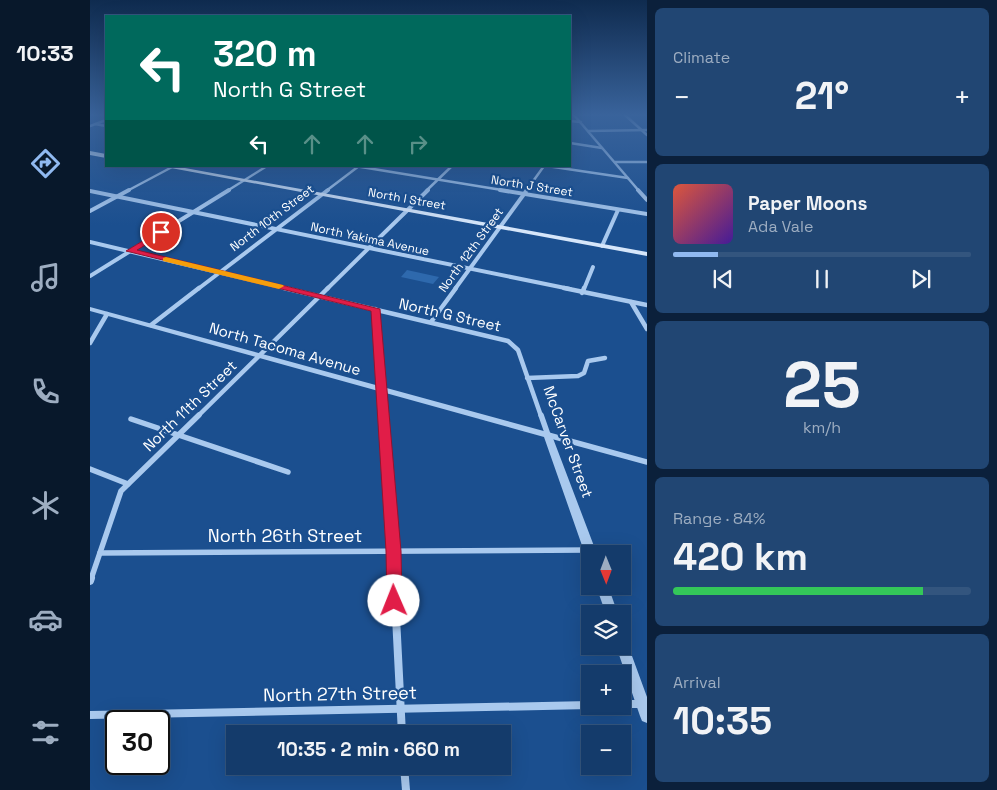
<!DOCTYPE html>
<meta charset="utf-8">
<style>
body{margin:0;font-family:"Space Grotesk",sans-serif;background:#214673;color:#f1f3f6;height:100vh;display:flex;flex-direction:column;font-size:19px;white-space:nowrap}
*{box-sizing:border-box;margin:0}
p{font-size:16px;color:#9dadc1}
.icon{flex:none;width:28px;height:28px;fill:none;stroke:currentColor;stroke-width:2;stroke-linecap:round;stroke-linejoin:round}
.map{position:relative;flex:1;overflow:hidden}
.side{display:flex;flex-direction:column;gap:8px;padding:8px;background:#0b203b;width:350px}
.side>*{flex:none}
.banner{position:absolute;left:15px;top:15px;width:466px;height:152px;border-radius:0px;box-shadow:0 5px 20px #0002,0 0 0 1px #33557e;background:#00695c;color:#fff;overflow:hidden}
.needle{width:32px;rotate:179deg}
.tools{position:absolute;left:491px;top:545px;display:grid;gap:10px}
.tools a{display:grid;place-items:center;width:50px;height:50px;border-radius:0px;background:#143b6b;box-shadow:0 5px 20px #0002,0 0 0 1px #33557e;font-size:25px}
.speed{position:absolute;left:15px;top:710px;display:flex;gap:10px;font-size:25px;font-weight:700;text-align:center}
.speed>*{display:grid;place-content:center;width:65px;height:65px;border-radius:50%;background:#143b6b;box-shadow:0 5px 20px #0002,0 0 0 1px #33557e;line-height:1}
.speed .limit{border:2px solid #111;border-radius:8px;background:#fff;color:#111}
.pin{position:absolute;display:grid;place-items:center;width:42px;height:42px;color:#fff;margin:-21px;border:2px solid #fff;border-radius:50%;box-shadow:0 1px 5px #0007}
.me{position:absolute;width:55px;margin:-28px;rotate:359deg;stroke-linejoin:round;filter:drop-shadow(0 0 4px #0008)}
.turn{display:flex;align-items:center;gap:18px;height:105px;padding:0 25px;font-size:22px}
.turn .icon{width:65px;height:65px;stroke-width:2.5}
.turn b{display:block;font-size:35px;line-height:42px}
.lanes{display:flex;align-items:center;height:48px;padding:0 25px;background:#0003;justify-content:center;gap:25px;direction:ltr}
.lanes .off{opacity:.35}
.big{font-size:38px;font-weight:700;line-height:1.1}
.side .widget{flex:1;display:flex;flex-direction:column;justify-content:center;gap:8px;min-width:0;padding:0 18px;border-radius:8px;background:#214673}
.side .dial{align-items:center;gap:0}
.dial b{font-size:65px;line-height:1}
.song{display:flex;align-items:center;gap:15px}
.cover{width:60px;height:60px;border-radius:8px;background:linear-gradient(135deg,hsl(10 70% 55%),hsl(260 70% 35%))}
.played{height:5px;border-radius:2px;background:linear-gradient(90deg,#90b9f0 15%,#33557e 15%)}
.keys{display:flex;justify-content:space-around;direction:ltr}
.heat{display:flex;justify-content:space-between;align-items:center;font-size:28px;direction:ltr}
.charge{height:8px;border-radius:4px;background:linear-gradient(90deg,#34c759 84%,#33557e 0)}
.trip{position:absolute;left:136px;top:725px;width:285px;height:50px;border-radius:0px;background:#143b6b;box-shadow:0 5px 20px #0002,0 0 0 1px #33557e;font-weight:700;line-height:50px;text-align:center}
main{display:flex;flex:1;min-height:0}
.menu{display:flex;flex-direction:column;width:90px;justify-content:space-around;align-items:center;background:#08182b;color:#9dadc1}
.menu .icon{width:35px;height:35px}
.menu .current{color:#90b9f0}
.menu b{font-size:22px;color:#f1f3f6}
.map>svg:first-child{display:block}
.green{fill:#2e69ad}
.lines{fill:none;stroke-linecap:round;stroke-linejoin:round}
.minor-far4{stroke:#a9c9ee;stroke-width:2.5}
.minor-far3{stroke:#a9c9ee;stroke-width:4}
.minor-far2{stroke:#a9c9ee;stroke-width:4.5}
.minor-far1{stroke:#a9c9ee;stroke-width:5.5}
.minor{stroke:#a9c9ee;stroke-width:8}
.tertiary{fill:#a9c9ee;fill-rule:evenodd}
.secondary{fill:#d6e6fa;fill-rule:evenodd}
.route{fill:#e11d48;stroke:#92132f}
.slow{fill:#f59e0b}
.labels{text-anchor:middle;stroke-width:4.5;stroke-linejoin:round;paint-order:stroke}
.far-street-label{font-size:12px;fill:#fff;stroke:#1b4f8f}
.street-label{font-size:15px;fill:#fff;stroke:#1b4f8f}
.near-street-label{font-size:18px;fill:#fff;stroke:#1b4f8f}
</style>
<main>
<nav class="menu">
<b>10:33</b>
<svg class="icon current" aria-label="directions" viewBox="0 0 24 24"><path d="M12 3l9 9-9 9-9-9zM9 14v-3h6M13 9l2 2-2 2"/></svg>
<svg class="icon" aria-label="music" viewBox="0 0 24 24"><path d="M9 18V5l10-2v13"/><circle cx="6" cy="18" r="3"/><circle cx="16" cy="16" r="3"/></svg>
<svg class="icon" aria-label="phone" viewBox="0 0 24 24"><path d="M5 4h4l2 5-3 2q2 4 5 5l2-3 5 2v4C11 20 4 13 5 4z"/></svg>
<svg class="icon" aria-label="climate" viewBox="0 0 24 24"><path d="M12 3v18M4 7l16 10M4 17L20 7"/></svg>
<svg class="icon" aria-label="car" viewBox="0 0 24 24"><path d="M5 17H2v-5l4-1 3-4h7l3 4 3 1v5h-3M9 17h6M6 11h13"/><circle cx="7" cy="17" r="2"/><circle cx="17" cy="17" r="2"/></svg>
<svg class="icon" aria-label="filters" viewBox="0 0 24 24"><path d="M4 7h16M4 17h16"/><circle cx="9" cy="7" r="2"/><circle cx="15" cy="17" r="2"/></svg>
</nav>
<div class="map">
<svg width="557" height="790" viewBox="0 0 557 790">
<rect width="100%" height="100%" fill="#1b4f8f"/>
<polygon class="green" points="317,270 349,277 343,284 311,277"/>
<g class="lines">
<g class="minor-far4">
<polyline points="484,115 549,191"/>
<polyline points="535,115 557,135"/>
<polyline points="480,121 491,122"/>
<polyline points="5,124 16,126"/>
<polyline points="0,126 16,120"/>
<polyline points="498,131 557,130"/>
<polyline points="480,143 512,148"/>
<polyline points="525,162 557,162"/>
<polyline points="265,166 418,191"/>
<polyline points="457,166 538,178"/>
<polyline points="37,191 84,166"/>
<polyline points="137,191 177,166"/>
<polyline points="236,191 269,166"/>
<polyline points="336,191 362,166"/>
<polyline points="436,191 454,166"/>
</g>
<g class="minor-far3">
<polyline points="410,190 557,214"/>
<polyline points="548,190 557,200"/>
<polyline points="0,191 480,289"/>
<polyline points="0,211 39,190"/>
<polyline points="0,242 199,289"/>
<polyline points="512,246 528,210"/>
<polyline points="0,276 139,190"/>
<polyline points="108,289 238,190"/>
<polyline points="237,289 338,190"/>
<polyline points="365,289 437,190"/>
<polyline points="494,289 503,267"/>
</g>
<g class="minor-far2">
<polyline points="194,288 418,341 428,350 451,416"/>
<polyline points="474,288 557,305"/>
<polyline points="492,293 494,288"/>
<polyline points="541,302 557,329"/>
<polyline points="285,309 293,416"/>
<polyline points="341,322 366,288"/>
<polyline points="61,325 109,288"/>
<polyline points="0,343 17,314"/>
<polyline points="437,378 488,376 494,373 498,361 515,358"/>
<polyline points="108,416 238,288"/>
</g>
<g class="minor-far1">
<polyline points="293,415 304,579"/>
<polyline points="451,415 458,435 557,462"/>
<polyline points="41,419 198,472"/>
<polyline points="0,469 38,484"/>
<polyline points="10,553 499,550"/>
<polyline points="1,579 31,491 109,415"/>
</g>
<g class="minor">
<polyline points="304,578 312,734"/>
<polyline points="0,581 1,578"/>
<polyline points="532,704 557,704"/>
<polyline points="0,715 500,705"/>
<polyline points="314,766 316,790"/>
</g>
<g class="tertiary">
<polygon points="0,307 461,433 507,554 500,554 500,558 497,557 495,554 454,437 0,311"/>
<polygon points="506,586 518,586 528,614 516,614"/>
<polygon points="532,639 537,641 538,645 557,697 557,723 552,721 550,716 526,646 532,646"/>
</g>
<g class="secondary">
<polygon points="0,151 16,154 16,158 0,155"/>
<polygon points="70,166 84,166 557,252 557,256"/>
</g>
</g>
<linearGradient id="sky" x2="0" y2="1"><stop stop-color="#0f2b4f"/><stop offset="0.51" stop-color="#39639b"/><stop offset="1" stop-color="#39639b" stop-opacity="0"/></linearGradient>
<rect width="557" height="225" fill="url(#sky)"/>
<polygon class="route" points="71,230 75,232 74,234 47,250 290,309 311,551 312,601 310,606 304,608 299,606 297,601 296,551 281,311 36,251"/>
<polygon class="slow" points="76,257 193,285 194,286 189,289 73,261 73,258"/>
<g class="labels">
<g class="far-street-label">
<text transform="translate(442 186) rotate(9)" y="4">North J Street</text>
<text transform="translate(317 199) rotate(10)" y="4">North I Street</text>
<text transform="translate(182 218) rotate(-37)" y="4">North 10th Street</text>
<text transform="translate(280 239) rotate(12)" y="4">North Yakima Avenue</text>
<text transform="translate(381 250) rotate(-54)" y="4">North 12th Street</text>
</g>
<g class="street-label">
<text transform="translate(360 315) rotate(13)" y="5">North G Street</text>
<text transform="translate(195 349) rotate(16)" y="5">North Tacoma Avenue</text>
<text transform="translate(100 406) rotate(-44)" y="5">North 11th Street</text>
<text transform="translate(478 442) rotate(70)" y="5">McCarver Street</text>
</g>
<g class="near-street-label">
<text x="195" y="542">North 26th Street</text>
<text transform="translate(250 694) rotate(-1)" y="6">North 27th Street</text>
</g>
</g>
</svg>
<div class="tools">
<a><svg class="needle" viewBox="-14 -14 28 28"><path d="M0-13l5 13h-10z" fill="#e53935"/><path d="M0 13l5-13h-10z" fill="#9dadc1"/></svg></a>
<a><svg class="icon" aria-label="layers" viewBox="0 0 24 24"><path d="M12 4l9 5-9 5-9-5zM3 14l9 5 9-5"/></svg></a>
<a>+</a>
<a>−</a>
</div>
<div class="speed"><div class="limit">30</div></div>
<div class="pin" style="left:71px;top:232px;background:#d93025"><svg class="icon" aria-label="arrive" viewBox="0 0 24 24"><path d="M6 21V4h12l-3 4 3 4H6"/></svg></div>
<svg class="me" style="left:304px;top:601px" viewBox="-20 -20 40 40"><circle r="19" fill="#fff"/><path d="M0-13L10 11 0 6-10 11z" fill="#e11d48"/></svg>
<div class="trip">10:35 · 2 min · 660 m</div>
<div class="banner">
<div class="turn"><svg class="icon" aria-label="left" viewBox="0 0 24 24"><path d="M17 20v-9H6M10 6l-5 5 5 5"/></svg><div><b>320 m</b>North G Street</div></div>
<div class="lanes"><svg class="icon" aria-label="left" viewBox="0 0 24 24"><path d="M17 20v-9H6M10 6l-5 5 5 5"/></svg><svg class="icon off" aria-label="ahead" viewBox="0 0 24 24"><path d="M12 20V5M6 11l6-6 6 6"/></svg><svg class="icon off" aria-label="ahead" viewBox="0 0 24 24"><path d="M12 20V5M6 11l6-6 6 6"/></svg><svg class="icon off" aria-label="right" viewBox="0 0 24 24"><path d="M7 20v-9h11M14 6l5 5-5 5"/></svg></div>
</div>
</div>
<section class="side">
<div class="widget"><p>Climate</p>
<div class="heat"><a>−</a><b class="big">21°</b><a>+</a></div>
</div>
<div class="widget">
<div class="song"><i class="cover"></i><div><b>Paper Moons</b><p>Ada Vale</p></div></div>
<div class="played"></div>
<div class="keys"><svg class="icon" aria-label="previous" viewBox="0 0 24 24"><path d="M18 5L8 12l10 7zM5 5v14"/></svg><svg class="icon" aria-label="pause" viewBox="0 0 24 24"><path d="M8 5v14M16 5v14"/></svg><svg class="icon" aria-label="next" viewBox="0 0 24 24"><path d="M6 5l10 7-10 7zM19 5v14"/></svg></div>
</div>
<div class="widget dial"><b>25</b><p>km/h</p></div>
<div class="widget"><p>Range · 84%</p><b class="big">420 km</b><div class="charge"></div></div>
<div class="widget"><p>Arrival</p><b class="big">10:35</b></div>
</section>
</main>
